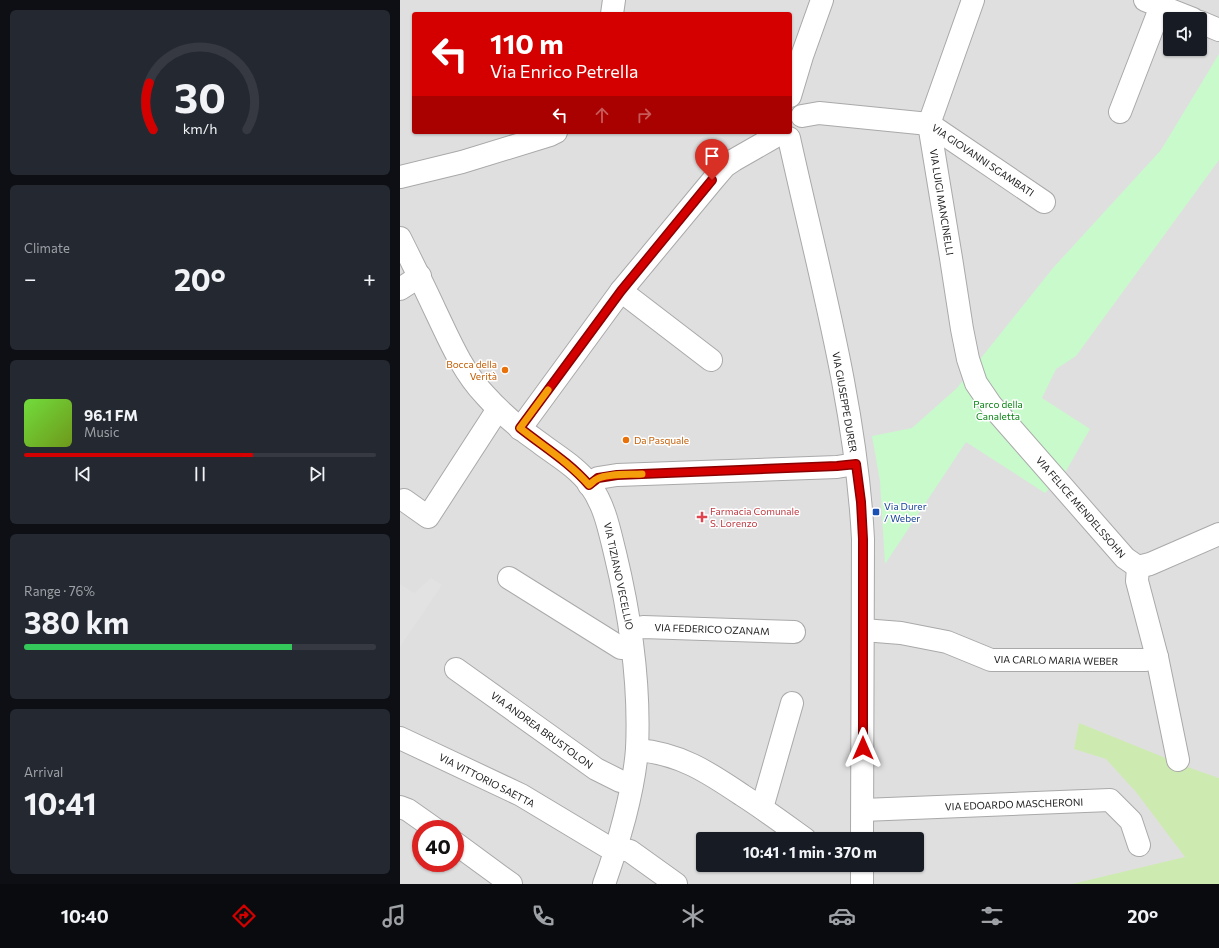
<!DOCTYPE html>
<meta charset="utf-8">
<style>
body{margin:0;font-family:Commissioner,sans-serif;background:#242831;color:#f1f3f6;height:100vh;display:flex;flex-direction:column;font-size:15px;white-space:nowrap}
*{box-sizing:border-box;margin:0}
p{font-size:13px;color:#9ea1a6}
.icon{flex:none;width:22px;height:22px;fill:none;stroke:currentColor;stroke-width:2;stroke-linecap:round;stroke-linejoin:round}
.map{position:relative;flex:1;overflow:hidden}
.sheet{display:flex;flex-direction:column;gap:10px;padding:10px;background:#0d0f14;width:400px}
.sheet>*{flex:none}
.banner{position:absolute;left:12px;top:12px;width:380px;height:122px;border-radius:4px;box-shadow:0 1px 3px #0004;background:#d40000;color:#fff;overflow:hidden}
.buttons{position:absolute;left:763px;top:12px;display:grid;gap:8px}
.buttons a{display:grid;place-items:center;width:44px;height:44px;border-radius:4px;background:#171b24;box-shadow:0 1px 3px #0004;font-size:20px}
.speed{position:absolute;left:12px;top:820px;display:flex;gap:8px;font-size:20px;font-weight:700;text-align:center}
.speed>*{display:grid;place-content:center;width:52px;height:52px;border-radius:50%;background:#171b24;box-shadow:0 1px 3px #0004;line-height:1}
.speed .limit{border:6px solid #d22;background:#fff;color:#111}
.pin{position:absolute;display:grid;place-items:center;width:34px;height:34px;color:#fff;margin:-41px -17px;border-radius:50% 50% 50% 0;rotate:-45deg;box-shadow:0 0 4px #0007}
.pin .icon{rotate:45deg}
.me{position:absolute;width:44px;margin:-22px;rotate:0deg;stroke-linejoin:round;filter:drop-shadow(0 0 3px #0008)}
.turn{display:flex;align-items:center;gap:14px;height:84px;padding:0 12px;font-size:18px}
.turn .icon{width:52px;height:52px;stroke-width:2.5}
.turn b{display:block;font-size:28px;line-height:34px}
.lanes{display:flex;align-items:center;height:38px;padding:0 12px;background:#0003;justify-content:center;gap:20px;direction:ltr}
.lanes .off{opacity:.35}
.big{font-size:30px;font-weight:700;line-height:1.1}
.sheet .widget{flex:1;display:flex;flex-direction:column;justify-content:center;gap:6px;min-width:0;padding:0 14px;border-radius:6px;background:#242831}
.sheet .dial{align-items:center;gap:0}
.dial svg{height:104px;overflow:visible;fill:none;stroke:#363941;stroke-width:7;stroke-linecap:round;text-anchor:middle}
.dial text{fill:#f1f3f6;stroke:none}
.song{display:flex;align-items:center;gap:12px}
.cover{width:48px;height:48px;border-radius:6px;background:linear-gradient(135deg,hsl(100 70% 55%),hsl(80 70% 35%))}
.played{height:4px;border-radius:2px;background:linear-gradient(90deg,#d40000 65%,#363941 65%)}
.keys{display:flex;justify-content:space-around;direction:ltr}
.heat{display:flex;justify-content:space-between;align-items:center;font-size:22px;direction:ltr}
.charge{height:6px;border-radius:3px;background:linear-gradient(90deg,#34c759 76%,#363941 0)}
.trip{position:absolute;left:296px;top:832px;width:228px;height:40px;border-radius:4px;background:#171b24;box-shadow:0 1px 3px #0004;font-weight:700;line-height:40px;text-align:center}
.menu{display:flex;height:64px;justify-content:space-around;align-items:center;background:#090b0e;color:#9ea1a6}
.menu .icon{width:28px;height:28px}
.menu .on{color:#d40000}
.menu b{font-size:18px;color:#f1f3f6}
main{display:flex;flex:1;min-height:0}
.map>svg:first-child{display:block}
.residential{fill:#e0dfdf;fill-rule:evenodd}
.grass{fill:#cdebb0}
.park{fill:#c8facc}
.parking{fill:#e2e2e2}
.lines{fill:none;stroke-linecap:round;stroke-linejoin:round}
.minor-casing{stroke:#a9a9a9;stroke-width:24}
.minor{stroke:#fff;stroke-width:22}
.route-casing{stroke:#8a0000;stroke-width:10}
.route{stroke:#d40000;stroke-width:7}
.slow{stroke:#f59e0b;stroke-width:7}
.food-dot{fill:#e8710a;stroke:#fff;stroke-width:1.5}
.transit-dot{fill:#1a4fb4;stroke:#fff;stroke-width:1.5}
.health-dot{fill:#e0444e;stroke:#fff;stroke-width:1.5}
.labels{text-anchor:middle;stroke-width:3;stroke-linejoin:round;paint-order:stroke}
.street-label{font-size:10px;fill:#222;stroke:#fff}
.food-label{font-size:10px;fill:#c56008;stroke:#fff;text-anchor:end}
.park-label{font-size:10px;fill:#0c8416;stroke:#fff}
.transit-label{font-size:10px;fill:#164399;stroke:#fff;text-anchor:start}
.health-label{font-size:10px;fill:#be3a42;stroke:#fff;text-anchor:start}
</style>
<main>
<section class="sheet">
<div class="widget dial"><svg viewBox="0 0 100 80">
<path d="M14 69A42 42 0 1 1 86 69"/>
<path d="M14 69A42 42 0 0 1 11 33" stroke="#d40000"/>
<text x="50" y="56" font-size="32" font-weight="700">30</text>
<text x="50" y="72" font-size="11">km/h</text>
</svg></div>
<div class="widget"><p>Climate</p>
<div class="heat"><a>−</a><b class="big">20°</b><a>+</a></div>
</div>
<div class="widget">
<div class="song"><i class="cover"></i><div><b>96.1 FM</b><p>Music</p></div></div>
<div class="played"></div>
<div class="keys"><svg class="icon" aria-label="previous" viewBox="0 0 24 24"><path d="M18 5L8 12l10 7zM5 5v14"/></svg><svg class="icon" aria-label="pause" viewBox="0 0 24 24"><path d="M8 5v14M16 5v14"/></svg><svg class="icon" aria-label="next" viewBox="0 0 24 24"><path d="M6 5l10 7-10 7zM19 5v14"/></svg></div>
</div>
<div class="widget"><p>Range · 76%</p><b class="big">380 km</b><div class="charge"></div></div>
<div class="widget"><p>Arrival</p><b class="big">10:41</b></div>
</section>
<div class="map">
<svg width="819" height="884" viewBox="0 0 819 884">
<rect width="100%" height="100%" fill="#f2efe9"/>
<path class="residential" d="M0,0H819V884H0ZM14,14H390V132H14ZM770,19H800V49H770ZM21,829H55V863H21ZM303,839H517V865H303Z"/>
<polygon class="grass" points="679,723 793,769 819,778 819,884 672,884 785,857 736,792 706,759 674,749"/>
<polygon class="park" points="819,54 819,160 676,356 656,369 642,398 690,429 666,471 645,493 566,442 485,564 480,481 472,436 512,428 557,388 653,268 761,150"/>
<polygon class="parking" points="31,578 42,585 0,647 0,584 14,593"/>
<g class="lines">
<g class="minor-casing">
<g id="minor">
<polyline points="573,0 529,124 551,258 562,329 568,359 576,383 591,405 725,558 738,567"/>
<polyline points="745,0 793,19"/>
<polyline points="212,14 214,0"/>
<polyline points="800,22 819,30"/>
<polyline points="390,96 402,56 422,0"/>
<polyline points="720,112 761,6"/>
<polyline points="402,116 419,113 529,124 644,202"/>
<path d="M389,138C418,270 456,403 463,539L462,839"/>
<polyline points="0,177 62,162 150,135 156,132"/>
<path d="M0,238C12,262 24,286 35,310C49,339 62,371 85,395C101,413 120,429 140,443C157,456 177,467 190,485C205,506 209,529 215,553C230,615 240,686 237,749C234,790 218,846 204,884"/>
<polyline points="0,289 20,276"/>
<polyline points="221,291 311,360"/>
<polyline points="120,429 221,291 313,180 325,166 334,160 376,136"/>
<polyline points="189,485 198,478 217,475 437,467 455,464"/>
<polyline points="4,500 28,517 98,409"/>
<polyline points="738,567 737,581 757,657 778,760"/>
<polyline points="738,567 750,564 819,534"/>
<polyline points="109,578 221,648 232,648"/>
<polyline points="230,629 243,627 394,632"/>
<polyline points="463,630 501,633 547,642 591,660 746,660 757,657"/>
<polyline points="56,669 196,769 220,781 232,783"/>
<polyline points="0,738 121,795 206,846 230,851 276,884"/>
<path d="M237,750C279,753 308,772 342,795C364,809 384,824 405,839"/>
<polyline points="0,807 8,810 35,829"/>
<polyline points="362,808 392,703"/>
<polyline points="463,810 710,800 731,821 739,845"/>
<polyline points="55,843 111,884"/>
<polyline points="462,884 462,865"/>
</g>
</g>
<use href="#minor" class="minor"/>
</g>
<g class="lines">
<g class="route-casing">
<path id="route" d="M312,180L221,291L120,428C144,447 169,462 189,485L198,478L217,475L437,466L456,464L461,502L463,539V748"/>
</g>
<use href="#route" class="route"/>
<path class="slow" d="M148,390L120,428C144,447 169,462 189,485C192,483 194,480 197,479C208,473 229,475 242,474"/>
</g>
<g class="food-dot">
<circle cx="105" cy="370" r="4"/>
<circle cx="226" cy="440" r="4"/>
</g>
<rect class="transit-dot" x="472" y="508" width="8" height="8" rx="2"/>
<path class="health-dot" d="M300 511h4v4h4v4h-4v4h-4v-4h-4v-4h4z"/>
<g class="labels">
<g class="street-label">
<text transform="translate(583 160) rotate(34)" y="4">VIA GIOVANNI SGAMBATI</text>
<text transform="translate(542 202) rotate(81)" y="4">VIA LUIGI MANCINELLI</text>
<text transform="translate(445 402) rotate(80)" y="4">VIA GIUSEPPE DURER</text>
<text transform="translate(681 507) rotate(49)" y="4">VIA FELICE MENDELSSOHN</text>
<text transform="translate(219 576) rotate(78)" y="4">VIA TIZIANO VECELLIO</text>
<text transform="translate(312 629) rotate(2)" y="4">VIA FEDERICO OZANAM</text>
<text transform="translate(656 660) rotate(1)" y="4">VIA CARLO MARIA WEBER</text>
<text transform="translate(142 730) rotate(36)" y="4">VIA ANDREA BRUSTOLON</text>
<text transform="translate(87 780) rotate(27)" y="4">VIA VITTORIO SAETTA</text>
<text transform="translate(614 804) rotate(-2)" y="4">VIA EDOARDO MASCHERONI</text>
</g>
<g class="food-label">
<text x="97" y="368">Bocca della<tspan x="97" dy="12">Verità</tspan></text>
<text x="234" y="444" text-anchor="start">Da Pasquale</text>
</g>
<g class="park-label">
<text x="598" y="408">Parco della<tspan x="598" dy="12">Canaletta</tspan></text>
</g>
<g class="transit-label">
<text x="484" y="510">Via Durer<tspan x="484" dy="12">/ Weber</tspan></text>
</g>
<g class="health-label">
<text x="310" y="515">Farmacia Comunale<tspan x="310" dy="12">S. Lorenzo</tspan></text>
</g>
</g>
</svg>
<div class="buttons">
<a><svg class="icon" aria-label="sound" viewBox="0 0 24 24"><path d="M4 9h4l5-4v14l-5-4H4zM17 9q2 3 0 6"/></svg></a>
</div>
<div class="speed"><div class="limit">40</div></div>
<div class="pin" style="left:312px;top:180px;background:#d93025"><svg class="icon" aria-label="arrive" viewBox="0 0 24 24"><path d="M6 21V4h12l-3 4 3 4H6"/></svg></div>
<svg class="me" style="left:463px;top:748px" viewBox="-20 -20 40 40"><path d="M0-17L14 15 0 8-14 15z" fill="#d40000" stroke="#fff" stroke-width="4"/></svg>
<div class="trip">10:41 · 1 min · 370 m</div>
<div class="banner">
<div class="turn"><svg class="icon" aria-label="left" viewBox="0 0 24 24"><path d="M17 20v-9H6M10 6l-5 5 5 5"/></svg><div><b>110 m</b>Via Enrico Petrella</div></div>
<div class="lanes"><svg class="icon" aria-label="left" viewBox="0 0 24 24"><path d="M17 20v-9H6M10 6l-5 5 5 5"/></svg><svg class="icon off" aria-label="ahead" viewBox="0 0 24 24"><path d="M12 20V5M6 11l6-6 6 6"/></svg><svg class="icon off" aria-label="right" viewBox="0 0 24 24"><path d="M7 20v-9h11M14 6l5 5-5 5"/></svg></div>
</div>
</div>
</main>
<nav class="menu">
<b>10:40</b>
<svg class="icon on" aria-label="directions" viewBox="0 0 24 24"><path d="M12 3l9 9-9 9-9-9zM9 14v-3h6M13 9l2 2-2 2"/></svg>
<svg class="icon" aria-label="music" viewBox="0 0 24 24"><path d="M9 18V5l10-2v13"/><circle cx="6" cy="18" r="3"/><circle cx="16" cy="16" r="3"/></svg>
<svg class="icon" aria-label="phone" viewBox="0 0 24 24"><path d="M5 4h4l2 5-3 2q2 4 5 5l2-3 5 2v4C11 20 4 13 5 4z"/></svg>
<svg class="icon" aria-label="climate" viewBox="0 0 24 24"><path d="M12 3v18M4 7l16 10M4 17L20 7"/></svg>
<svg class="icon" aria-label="car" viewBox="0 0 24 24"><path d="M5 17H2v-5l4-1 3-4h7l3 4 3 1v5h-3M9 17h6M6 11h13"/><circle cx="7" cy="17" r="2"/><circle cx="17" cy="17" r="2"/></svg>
<svg class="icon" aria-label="filters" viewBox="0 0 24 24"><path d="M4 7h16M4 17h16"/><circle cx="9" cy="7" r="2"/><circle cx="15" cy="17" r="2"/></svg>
<b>20°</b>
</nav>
